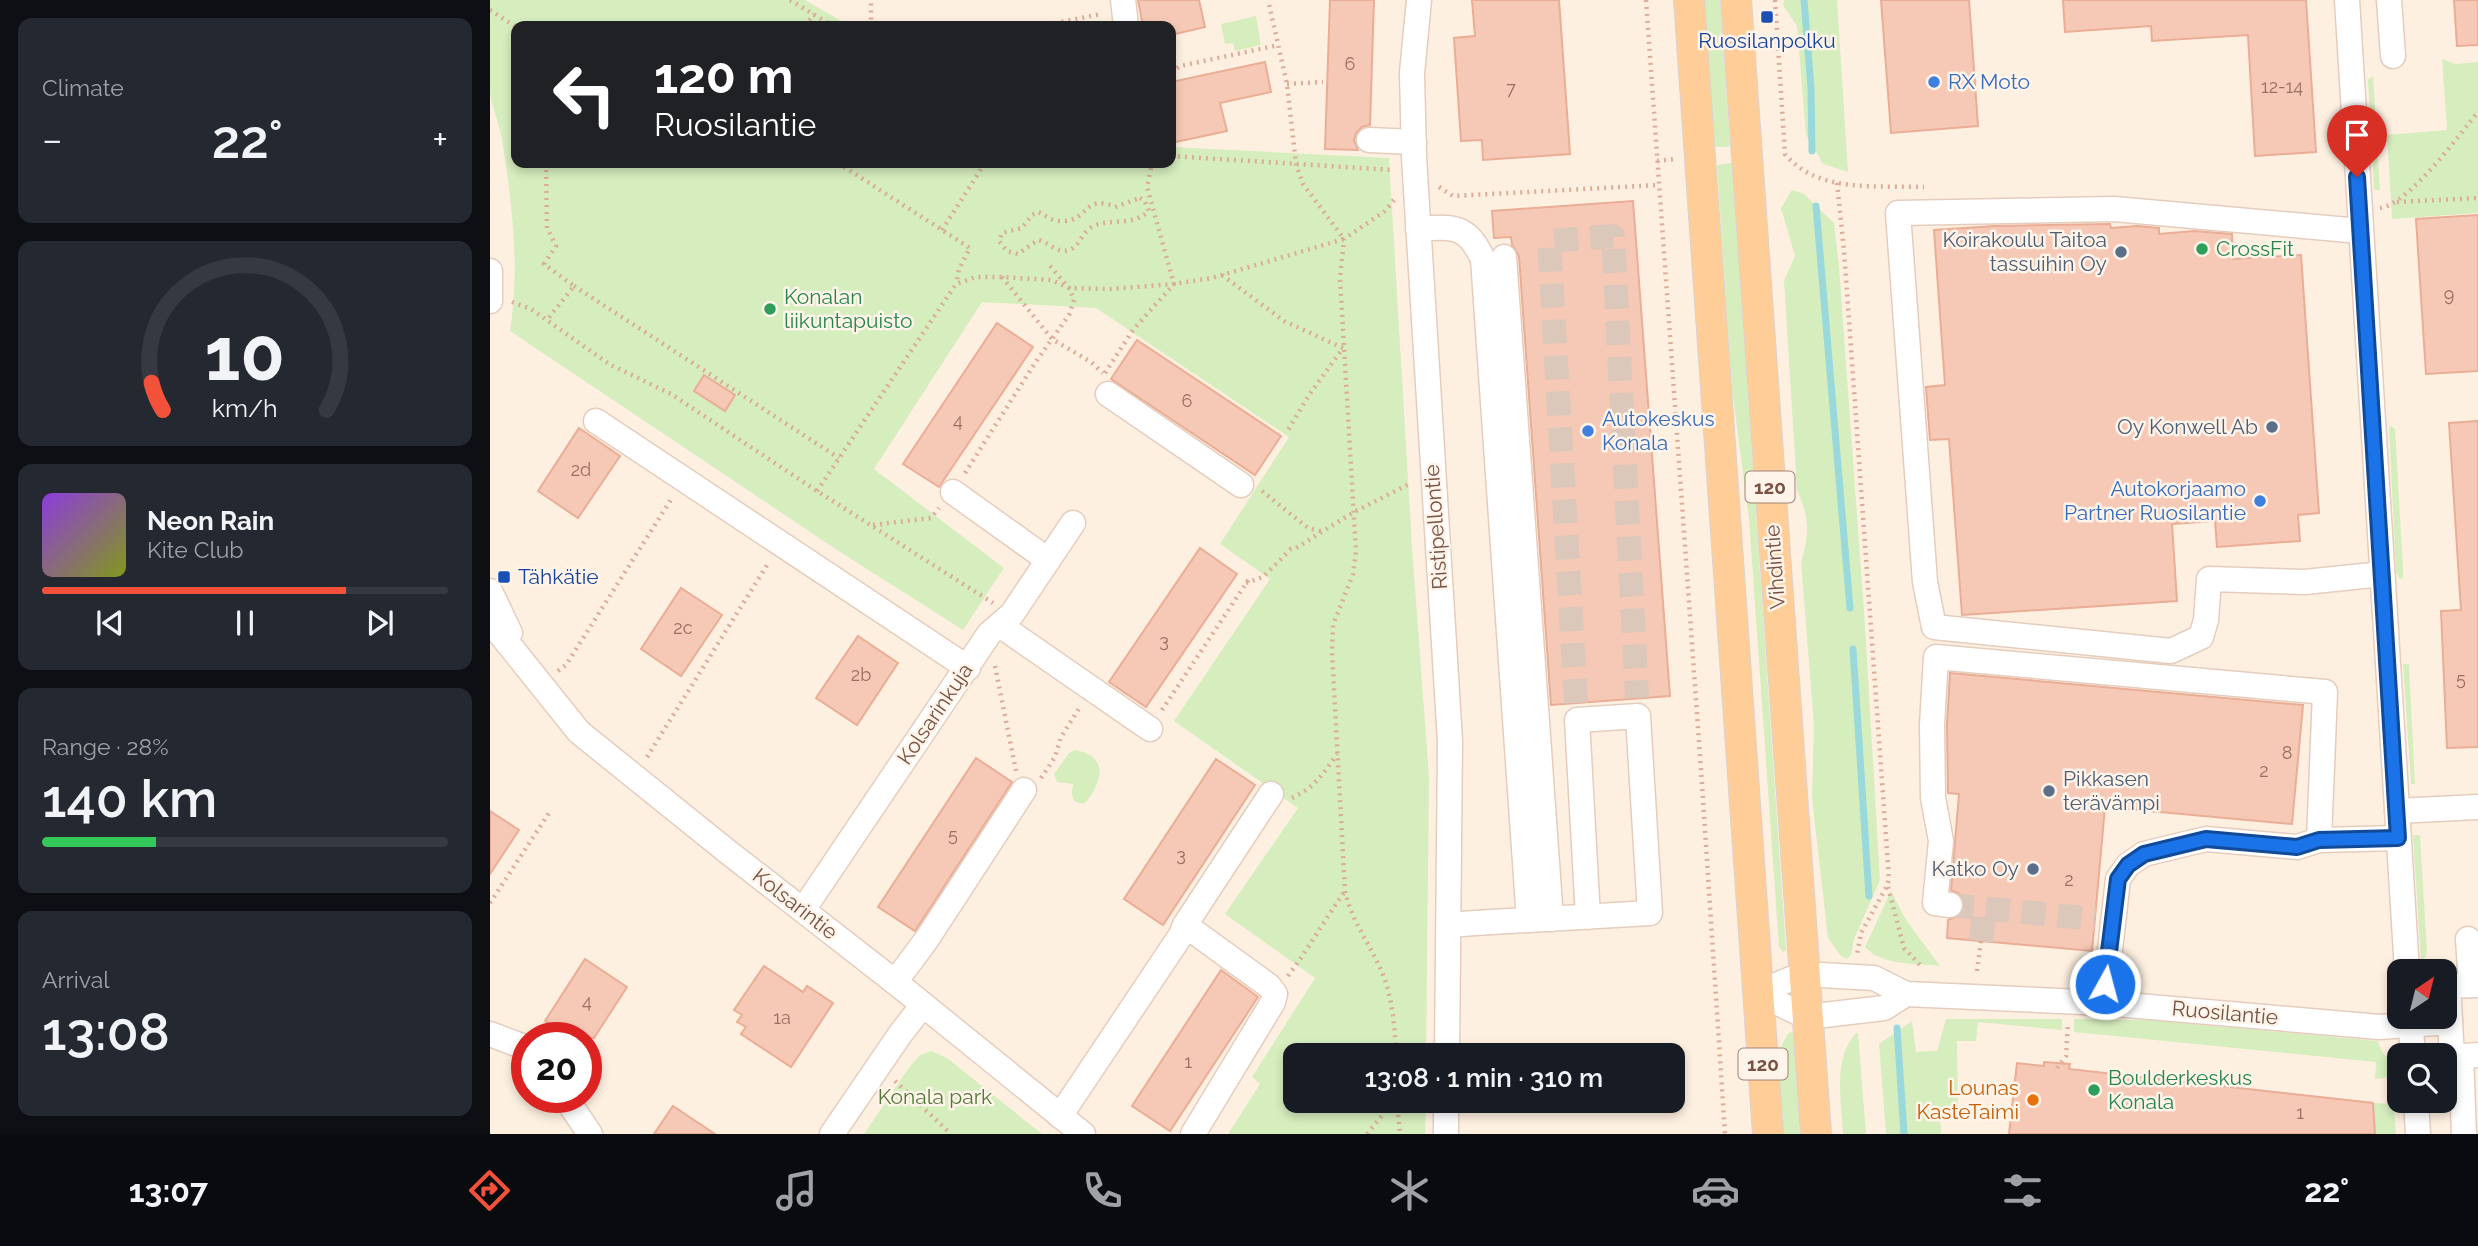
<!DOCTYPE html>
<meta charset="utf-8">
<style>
body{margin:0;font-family:Raleway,sans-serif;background:#242831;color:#f1f3f6;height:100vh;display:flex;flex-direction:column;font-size:26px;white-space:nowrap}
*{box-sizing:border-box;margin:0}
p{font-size:23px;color:#9ea1a6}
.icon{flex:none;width:38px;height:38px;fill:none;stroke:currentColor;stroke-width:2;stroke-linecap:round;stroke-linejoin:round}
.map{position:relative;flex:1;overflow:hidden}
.details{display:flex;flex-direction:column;gap:18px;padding:18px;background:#0d0f14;width:490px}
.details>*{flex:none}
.top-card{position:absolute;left:21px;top:21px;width:665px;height:147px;border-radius:14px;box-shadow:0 4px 10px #0003;background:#202124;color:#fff;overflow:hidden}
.needle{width:46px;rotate:35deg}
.fabs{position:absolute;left:1897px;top:959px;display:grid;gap:14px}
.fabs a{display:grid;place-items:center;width:70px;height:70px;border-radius:14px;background:#171b24;box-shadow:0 4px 10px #0003;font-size:35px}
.speed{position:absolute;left:21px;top:1022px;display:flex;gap:14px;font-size:35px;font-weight:700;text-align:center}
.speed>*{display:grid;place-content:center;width:91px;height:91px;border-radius:50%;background:#171b24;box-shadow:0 4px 10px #0003;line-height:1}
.speed .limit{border:10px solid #d22;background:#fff;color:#111}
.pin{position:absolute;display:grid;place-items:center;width:60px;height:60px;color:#fff;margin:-72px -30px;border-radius:50% 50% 50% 0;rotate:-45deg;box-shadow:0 0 7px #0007}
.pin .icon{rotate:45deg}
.me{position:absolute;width:77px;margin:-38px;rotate:7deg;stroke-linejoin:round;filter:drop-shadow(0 0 5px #0008)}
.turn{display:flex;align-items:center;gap:24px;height:147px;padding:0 28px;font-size:32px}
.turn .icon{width:91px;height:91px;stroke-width:2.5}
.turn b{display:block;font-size:49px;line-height:60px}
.big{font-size:52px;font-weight:600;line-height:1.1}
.details .tile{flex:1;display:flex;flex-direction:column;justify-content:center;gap:10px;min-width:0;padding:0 24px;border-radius:14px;background:#242831}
.details .dial{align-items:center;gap:0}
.dial svg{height:182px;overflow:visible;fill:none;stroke:#363941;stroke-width:7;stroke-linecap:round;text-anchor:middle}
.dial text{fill:#f1f3f6;stroke:none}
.song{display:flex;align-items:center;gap:21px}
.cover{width:84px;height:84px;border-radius:10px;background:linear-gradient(135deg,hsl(270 70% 55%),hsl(70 70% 35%))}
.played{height:7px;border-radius:4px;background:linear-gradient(90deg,#f4513b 75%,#363941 75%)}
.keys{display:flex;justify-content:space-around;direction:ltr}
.heat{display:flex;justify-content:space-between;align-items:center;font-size:38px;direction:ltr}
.charge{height:10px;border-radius:5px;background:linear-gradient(90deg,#34c759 28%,#363941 0)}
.trip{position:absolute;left:793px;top:1043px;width:402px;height:70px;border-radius:14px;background:#171b24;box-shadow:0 4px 10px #0003;font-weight:600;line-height:70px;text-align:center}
.tab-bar{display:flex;height:112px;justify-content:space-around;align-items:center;background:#090b0e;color:#9ea1a6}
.tab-bar .icon{width:49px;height:49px}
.tab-bar .selected{color:#f4513b}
.tab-bar b{font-size:32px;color:#f1f3f6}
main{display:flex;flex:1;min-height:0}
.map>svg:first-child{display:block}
.green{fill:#d6edbe}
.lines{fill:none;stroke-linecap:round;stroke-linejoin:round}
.stream{stroke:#99d9dc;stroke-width:7}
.building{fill:#f6c9b6;stroke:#eaad95;stroke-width:2}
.minor-tunnel{stroke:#dcc8ba;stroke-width:24;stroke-dasharray:24 12;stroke-linecap:butt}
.minor-casing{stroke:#e5cdbe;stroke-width:27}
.major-casing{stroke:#dcd2cf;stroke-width:32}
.path{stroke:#dbac99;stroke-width:4.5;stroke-dasharray:2 5;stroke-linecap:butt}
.minor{stroke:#fff;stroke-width:24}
.major{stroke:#ffcd97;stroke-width:30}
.route-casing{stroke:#114b97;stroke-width:18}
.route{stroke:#1a73e8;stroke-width:12}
.transit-dot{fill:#1a4fb4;stroke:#fff4e9;stroke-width:2.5}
.shop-dot{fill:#3f7fe0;stroke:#fff4e9;stroke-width:2.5}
.leisure-dot{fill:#2e9e5b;stroke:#fff4e9;stroke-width:2.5}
.service-dot{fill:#5c6f8a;stroke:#fff4e9;stroke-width:2.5}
.food-dot{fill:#e8710a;stroke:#fff4e9;stroke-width:2.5}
.labels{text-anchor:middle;stroke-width:5;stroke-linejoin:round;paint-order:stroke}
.number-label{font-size:18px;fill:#987061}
.shield{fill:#fff4e9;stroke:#a08376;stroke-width:2}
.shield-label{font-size:19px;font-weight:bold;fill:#785245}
.transit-label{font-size:21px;fill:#164399;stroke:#fff4e9}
.shop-label{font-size:21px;fill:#366cbe;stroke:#fff4e9;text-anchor:start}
.service-label{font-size:21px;fill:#4e5e75;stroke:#fff4e9;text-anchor:end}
.leisure-label{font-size:21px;fill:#27864d;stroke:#fff4e9;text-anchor:start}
.street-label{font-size:21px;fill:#785245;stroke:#fff4e9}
.food-label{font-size:21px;fill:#c56008;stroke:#fff4e9;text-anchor:end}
.park-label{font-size:21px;fill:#53793a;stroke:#fff4e9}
</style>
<main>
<section class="details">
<div class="tile"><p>Climate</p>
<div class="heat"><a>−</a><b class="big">22°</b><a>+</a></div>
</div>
<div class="tile dial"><svg viewBox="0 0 100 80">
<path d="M14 69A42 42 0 1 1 86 69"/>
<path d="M14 69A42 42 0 0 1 9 57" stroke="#f4513b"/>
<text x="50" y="56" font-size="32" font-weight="700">10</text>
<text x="50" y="72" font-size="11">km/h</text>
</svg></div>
<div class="tile">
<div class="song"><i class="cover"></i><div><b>Neon Rain</b><p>Kite Club</p></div></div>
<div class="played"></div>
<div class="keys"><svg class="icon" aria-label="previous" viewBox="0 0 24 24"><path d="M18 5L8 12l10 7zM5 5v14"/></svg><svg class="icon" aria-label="pause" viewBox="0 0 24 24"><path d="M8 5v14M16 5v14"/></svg><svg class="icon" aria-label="next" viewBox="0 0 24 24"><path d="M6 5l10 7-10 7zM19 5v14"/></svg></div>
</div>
<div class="tile"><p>Range · 28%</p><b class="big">140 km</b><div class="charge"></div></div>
<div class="tile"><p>Arrival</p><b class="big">13:08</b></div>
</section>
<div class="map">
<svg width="1988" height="1134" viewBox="0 0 1988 1134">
<rect width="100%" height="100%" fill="#fef0e1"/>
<g class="green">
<path d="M0,0H315L360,26H26V163H681V147L899,158L922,547L939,777L936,1055H805V1101H936L935,1134H738L770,1084L762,1077L825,978L735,914L808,808L684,721L780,579L730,544L799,437L606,308L492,302L384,469L514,568L473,630L347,550L20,331C30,268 22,202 12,139C9,123 2,107 0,92C0,62 0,30 0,0Z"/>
<polygon points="1214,0 1230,0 1240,145 1238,147 1226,147 1224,143"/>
<polygon points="1294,0 1347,0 1358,172 1333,164 1316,135 1307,26 1293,5"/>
<polygon points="766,16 771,45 745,51 743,43 735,44 731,24"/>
<polygon points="1952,59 1965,64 1988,62 1988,213 1902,219 1897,135 1957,130"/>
<polygon points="1883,76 1890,190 1886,190 1884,188 1878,80"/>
<polygon points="1242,163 1296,950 1293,952 1289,947 1259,519 1242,389 1227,165"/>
<path d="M1302,190L1314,194L1344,223L1349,266L1375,626L1390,880L1364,939L1361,955L1357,959L1351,956L1338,938L1322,798L1324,726L1311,562C1320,533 1319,517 1307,490L1294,281L1305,256L1291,208Z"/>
<polygon points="1901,426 1905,429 1913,569 1913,578 1910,579 1906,572 1899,428"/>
<polygon points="1913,664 1919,664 1925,784 1921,784"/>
<path d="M585,750C619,756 613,782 595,803C581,805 581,795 583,784L567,782L564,774L579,753Z"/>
<polygon points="1923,835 1930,835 1937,952 1935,958 1931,959"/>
<path d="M1401,891L1416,920L1450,966C1426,963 1392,966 1375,947Z"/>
<polygon points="1456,1019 1572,1019 1572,1030 1488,1022 1486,1041 1467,1041 1468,1109 1450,1110 1451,1134 1396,1134 1389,1044 1422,1021 1426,1052 1447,1051"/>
<path d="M1584,1019L1659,1020L1888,1041C1893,1059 1901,1053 1902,1077L1885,1079L1886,1062L1584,1032Z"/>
<path d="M1300,1032L1303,1033L1310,1134H1293C1291,1107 1280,1052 1300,1032Z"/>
<path d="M1366,1033H1368L1376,1134H1353C1352,1102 1342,1059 1366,1033Z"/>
<polygon points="441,1051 457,1058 552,1134 374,1134 418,1069 430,1055"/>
<polygon points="1883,1103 1900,1104 1904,1107 1906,1134 1885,1134"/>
</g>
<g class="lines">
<g class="stream">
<polyline points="1314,0 1321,88 1322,151"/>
<polyline points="1326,206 1360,608"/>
<polyline points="1363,649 1379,896"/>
<polyline points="1407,1028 1414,1134"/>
</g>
</g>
<g class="building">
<polygon points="648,0 709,0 715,27 681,35 681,26 653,26"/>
<polygon points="840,0 884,0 880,125 872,127 866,133 864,140 868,150 835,149"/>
<polygon points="982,0 1069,0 1080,154 993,160 992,140 971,141 964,38 985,36"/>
<polygon points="1391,0 1479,0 1488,126 1401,133"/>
<polygon points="1573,0 1816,0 1826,152 1765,156 1758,35 1662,41 1661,26 1575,32"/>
<polygon points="1964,0 1988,0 1988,45 1967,46"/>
<polygon points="775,62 781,92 730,103 737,131 681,143 681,82"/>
<polygon points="1143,201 1180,696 1061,705 1029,256 1022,245 1021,237 1004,238 1002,211"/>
<polygon points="1988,215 1988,371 1936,374 1926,219"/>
<polygon points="1620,224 1621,228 1647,226 1669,228 1669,234 1704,231 1742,234 1743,259 1811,255 1829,513 1808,515 1810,541 1727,547 1725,521 1682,524 1687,601 1472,615 1459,439 1440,440 1436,387 1455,385 1444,230 1505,226"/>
<polygon points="507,323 543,347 449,487 413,464"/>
<polygon points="647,340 791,436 765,475 621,379"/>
<polygon points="214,375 245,395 235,411 204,391"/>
<polygon points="1988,421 1988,747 1957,748 1951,611 1971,610 1959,423"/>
<polygon points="89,428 130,456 88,518 48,491"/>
<polygon points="710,548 747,574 656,707 619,682"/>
<polygon points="191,588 232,615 191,676 151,649"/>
<polygon points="368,636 408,663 367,725 326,698"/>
<polygon points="1460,673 1813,705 1802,824 1615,807 1602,951 1457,938 1458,920 1471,915 1475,906 1470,894 1461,890 1469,794 1458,793 1457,725"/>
<polygon points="486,758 522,782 425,931 388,907"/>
<polygon points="726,759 765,785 673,925 634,899"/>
<polygon points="0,811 29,830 0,874"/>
<polygon points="95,959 137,987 104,1038 81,1038 55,1021"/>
<polygon points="274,966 313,992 317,986 343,1003 301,1067 251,1034 256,1027 247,1022 252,1015 244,1010"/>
<polygon points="731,970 768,997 680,1131 642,1106"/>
<polygon points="1554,1062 1580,1064 1579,1069 1883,1103 1885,1134 1519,1134 1527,1063 1554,1066"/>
<polygon points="183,1106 225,1134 164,1134"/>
</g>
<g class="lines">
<g class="minor-tunnel">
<polyline points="1086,703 1059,241 1123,236 1147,698"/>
<polyline points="1460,905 1605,919"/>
<polyline points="1491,941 1495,908"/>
</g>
<g class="minor-casing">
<g id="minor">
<polyline points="633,0 636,26"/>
<polyline points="929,0 922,73 924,157 960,741 957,1055"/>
<polyline points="1857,0 1917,971"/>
<polyline points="1899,0 1903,56"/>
<polyline points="879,140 924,142"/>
<path d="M928,229C964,226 977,225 993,259L1039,920"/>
<polyline points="1870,231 1624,209 1408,213 1435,582 1444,627 1681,651 1711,637 1716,620 1719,579 1815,582 1892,574"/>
<polyline points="1014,257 1061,919"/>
<polyline points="0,271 0,301"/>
<polyline points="618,394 751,485"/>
<polyline points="106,421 478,668"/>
<polyline points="463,492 558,560"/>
<polyline points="0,591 20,633"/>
<polyline points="0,621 89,732 238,852 405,982 593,1134"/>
<polyline points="511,626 660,729"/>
<polyline points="1907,811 1988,807"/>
<polyline points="1460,905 1445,903 1451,841 1443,798 1442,725 1446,657 1835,692 1829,840"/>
<polyline points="313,910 499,634 522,614 583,523"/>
<polyline points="695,925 779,986 785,994 783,1002 703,1134"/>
<polyline points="959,925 985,923 1160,913 1148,716 1087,720 1098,917"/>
<polyline points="1978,939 1981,985"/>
<polyline points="405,982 437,939 534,790"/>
<polyline points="1988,985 1958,986 1962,1057 1988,1055"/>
<polyline points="1267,993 1313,974 1384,978 1416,994 1614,1003 1889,1027 1960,1022"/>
<polyline points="1267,993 1317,1017 1394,1008 1416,994"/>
<polyline points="1614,1003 1628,879 1638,865 1654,854 1716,839 1807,847 1829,840 1908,838"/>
<polyline points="1920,1017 1923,1055"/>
<polyline points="0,1034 37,1048"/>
<polyline points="1971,1056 1974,1134"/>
<polyline points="75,1097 100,1134"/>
<polyline points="1926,1101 1928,1134"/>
<polyline points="570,1116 691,935 695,925 781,794"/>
<polyline points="342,1134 411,1033 433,1005"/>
<polyline points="956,1134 956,1101"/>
</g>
</g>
<g class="major-casing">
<g id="major">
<polyline points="1199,0 1278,1134"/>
<polyline points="1246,0 1326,1134"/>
</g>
</g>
<g class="path">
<polyline points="300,0 343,26"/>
<polyline points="1156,0 1212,784 1235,1134"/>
<path d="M1285,0L1295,154C1328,194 1387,185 1434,187"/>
<polyline points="0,10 26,27"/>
<polyline points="315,26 324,14"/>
<polyline points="379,26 381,22 381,0"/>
<polyline points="551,26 611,14"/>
<polyline points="681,72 690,66 789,45"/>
<polyline points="797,84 833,82"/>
<polyline points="681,156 903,170"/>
<polyline points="1167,161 1185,159"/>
<polyline points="56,163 57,228 66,246 54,264 84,286 57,320"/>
<polyline points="348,163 480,248 469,269 466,284"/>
<polyline points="1347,183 1354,250 1399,879 1397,886 1371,933 1367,955"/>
<polyline points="949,187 963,196 1169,185"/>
<path d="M650,198L654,200L659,211C640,228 619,217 602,227C592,232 590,246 579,250C567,254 559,242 548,240L528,254L517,251L509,241L512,233L532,228L542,215L548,212C555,215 562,221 569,221C600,223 592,193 625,207Z"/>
<path d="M904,200L895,211L854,239L850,278L866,552L863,574L843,625L842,652L855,891C862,924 884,949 895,980C903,1004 905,1030 906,1055"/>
<polyline points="1907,202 1988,198"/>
<path d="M1890,208C1919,204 1969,135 1988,112"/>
<polyline points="452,230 495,163"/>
<polyline points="732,275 794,321 853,348 819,395 798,430"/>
<polyline points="512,277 562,339 601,362 613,373"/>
<polyline points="84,286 349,458"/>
<polyline points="22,302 41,309 119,364 181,394 327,491 503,603"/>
<polyline points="615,373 643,330 684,284 657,187 662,163"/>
<polyline points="475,473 545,363 579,315 584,300 579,288 560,266"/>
<polyline points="327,491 466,284 486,277 511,277 561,280 579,288 620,289 684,284 722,278 854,239 813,184 806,164 797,84 778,0"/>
<polyline points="772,491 818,528 834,532"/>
<polyline points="383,525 441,518 449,508"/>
<polyline points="756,583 773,577 801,549 806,548 864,512 921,483"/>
<polyline points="505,666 526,771"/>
<polyline points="68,671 76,665 182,498"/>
<polyline points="672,710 761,576"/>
<polyline points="157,757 279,562"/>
<polyline points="551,778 565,757 571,737 590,707"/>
<path d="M802,798C824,788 834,773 847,754"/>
<polyline points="1398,887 1414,948 1432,967"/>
<polyline points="0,903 59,813"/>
<polyline points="1487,971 1491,941"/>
<path d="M798,976C819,948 835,919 855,891"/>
<polyline points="1567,1068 1576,1056 1578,1023"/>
<polyline points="405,1081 461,1134"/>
<polyline points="907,1101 910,1134"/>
<polyline points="877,1134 894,1113 901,1101"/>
</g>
<use href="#minor" class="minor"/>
<use href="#major" class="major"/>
</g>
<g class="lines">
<g class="route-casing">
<polyline id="route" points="1615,984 1628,879 1638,865 1654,854 1716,839 1807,847 1829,840 1908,838 1867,177"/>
</g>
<use href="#route" class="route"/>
</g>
<g class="transit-dot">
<rect x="1270" y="10" width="14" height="14" rx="3.5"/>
<rect x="7" y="570" width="14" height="14" rx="3.5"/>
</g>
<g class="shop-dot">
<circle cx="1444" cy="82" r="7"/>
<circle cx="1098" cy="431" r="7"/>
<circle cx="1770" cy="501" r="7"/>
</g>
<g class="leisure-dot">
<circle cx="1712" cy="249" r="7"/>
<circle cx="280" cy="309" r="7"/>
<circle cx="1604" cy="1090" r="7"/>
</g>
<g class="service-dot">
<circle cx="1631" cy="252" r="7"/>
<circle cx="1782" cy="427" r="7"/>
<circle cx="1559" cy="791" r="7"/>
<circle cx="1543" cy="869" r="7"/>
</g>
<circle class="food-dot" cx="1543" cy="1100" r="7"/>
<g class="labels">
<g class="number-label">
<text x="860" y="70">6</text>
<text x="1792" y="93">12-14</text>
<text x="1021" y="95">7</text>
<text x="1959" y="301">9</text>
<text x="697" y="407">6</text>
<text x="468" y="427">4</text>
<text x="91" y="476">2d</text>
<text x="193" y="634">2c</text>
<text x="674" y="647">3</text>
<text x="371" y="681">2b</text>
<text x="1971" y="685">5</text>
<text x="1797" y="759">8</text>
<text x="1774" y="777">2</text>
<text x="463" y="841">5</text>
<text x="691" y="861">3</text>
<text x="1579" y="886">2</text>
<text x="97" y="1008">4</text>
<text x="292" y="1024">1a</text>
<text x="698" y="1068">1</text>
<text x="1810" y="1119">1</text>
</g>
<g class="shield">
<rect x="1255.5" y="471.5" width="49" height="31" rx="5"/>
<rect x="1248.5" y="1048.5" width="49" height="31" rx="5"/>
</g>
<g class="shield-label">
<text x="1280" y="494">120</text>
<text x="1273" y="1071">120</text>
</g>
<g class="transit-label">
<text x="1277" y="48">Ruosilanpolku</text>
<text x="28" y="584" text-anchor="start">Tähkätie</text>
</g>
<g class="shop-label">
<text x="1458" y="89">RX Moto</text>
<text x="1112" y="426">Autokeskus<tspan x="1112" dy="24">Konala</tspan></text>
<text x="1756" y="496" text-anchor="end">Autokorjaamo<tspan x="1756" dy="24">Partner Ruosilantie</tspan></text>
</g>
<g class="service-label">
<text x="1617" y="247">Koirakoulu Taitoa<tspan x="1617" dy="24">tassuihin Oy</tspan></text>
<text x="1768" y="434">Oy Konwell Ab</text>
<text x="1573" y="786" text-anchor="start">Pikkasen<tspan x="1573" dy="24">terävämpi</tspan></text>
<text x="1529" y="876">Katko Oy</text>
</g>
<g class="leisure-label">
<text x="1726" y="256">CrossFit</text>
<text x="294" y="304">Konalan<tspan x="294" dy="24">liikuntapuisto</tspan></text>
<text x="1618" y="1085">Boulderkeskus<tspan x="1618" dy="24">Konala</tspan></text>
</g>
<g class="street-label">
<text transform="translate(946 527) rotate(-94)" y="7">Ristipellontie</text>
<text transform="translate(1285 567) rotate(-94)" y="7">Vihdintie</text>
<text transform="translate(445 714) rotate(-56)" y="7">Kolsarinkuja</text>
<text transform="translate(305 904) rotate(38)" y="7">Kolsarintie</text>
<text transform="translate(1735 1013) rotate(5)" y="7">Ruosilantie</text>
</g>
<g class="food-label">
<text x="1529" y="1095">Lounas<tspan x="1529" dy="24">KasteTaimi</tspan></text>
</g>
<g class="park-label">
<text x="445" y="1104">Konala park</text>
</g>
</g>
</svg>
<div class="fabs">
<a><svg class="needle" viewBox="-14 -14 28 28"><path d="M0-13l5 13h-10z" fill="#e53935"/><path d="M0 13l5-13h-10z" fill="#9ea1a6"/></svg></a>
<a><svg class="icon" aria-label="search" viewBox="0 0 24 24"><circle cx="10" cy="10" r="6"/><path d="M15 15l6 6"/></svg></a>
</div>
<div class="speed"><div class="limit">20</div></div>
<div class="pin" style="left:1867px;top:177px;background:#d93025"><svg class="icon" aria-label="arrive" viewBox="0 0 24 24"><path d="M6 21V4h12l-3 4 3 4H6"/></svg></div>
<svg class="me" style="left:1615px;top:984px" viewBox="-20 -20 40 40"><circle r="17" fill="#1a73e8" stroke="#fff" stroke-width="3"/><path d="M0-11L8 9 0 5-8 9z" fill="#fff"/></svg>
<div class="trip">13:08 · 1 min · 310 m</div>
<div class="top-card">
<div class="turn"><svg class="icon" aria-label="left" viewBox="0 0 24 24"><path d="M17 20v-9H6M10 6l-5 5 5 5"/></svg><div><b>120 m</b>Ruosilantie</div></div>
</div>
</div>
</main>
<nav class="tab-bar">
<b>13:07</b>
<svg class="icon selected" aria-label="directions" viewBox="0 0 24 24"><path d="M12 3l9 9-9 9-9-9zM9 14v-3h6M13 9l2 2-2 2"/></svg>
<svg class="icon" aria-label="music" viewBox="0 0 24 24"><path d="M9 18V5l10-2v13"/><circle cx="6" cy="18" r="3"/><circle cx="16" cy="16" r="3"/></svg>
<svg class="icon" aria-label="phone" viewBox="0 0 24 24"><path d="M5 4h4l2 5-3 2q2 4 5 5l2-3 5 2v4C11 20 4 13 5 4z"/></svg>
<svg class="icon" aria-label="climate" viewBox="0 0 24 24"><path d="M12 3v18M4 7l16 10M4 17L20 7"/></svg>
<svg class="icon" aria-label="car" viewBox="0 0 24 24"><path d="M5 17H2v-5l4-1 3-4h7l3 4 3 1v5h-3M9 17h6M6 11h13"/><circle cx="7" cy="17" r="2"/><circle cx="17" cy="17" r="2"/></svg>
<svg class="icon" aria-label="filters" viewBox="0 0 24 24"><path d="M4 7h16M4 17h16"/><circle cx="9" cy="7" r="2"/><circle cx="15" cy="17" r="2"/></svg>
<b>22°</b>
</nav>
